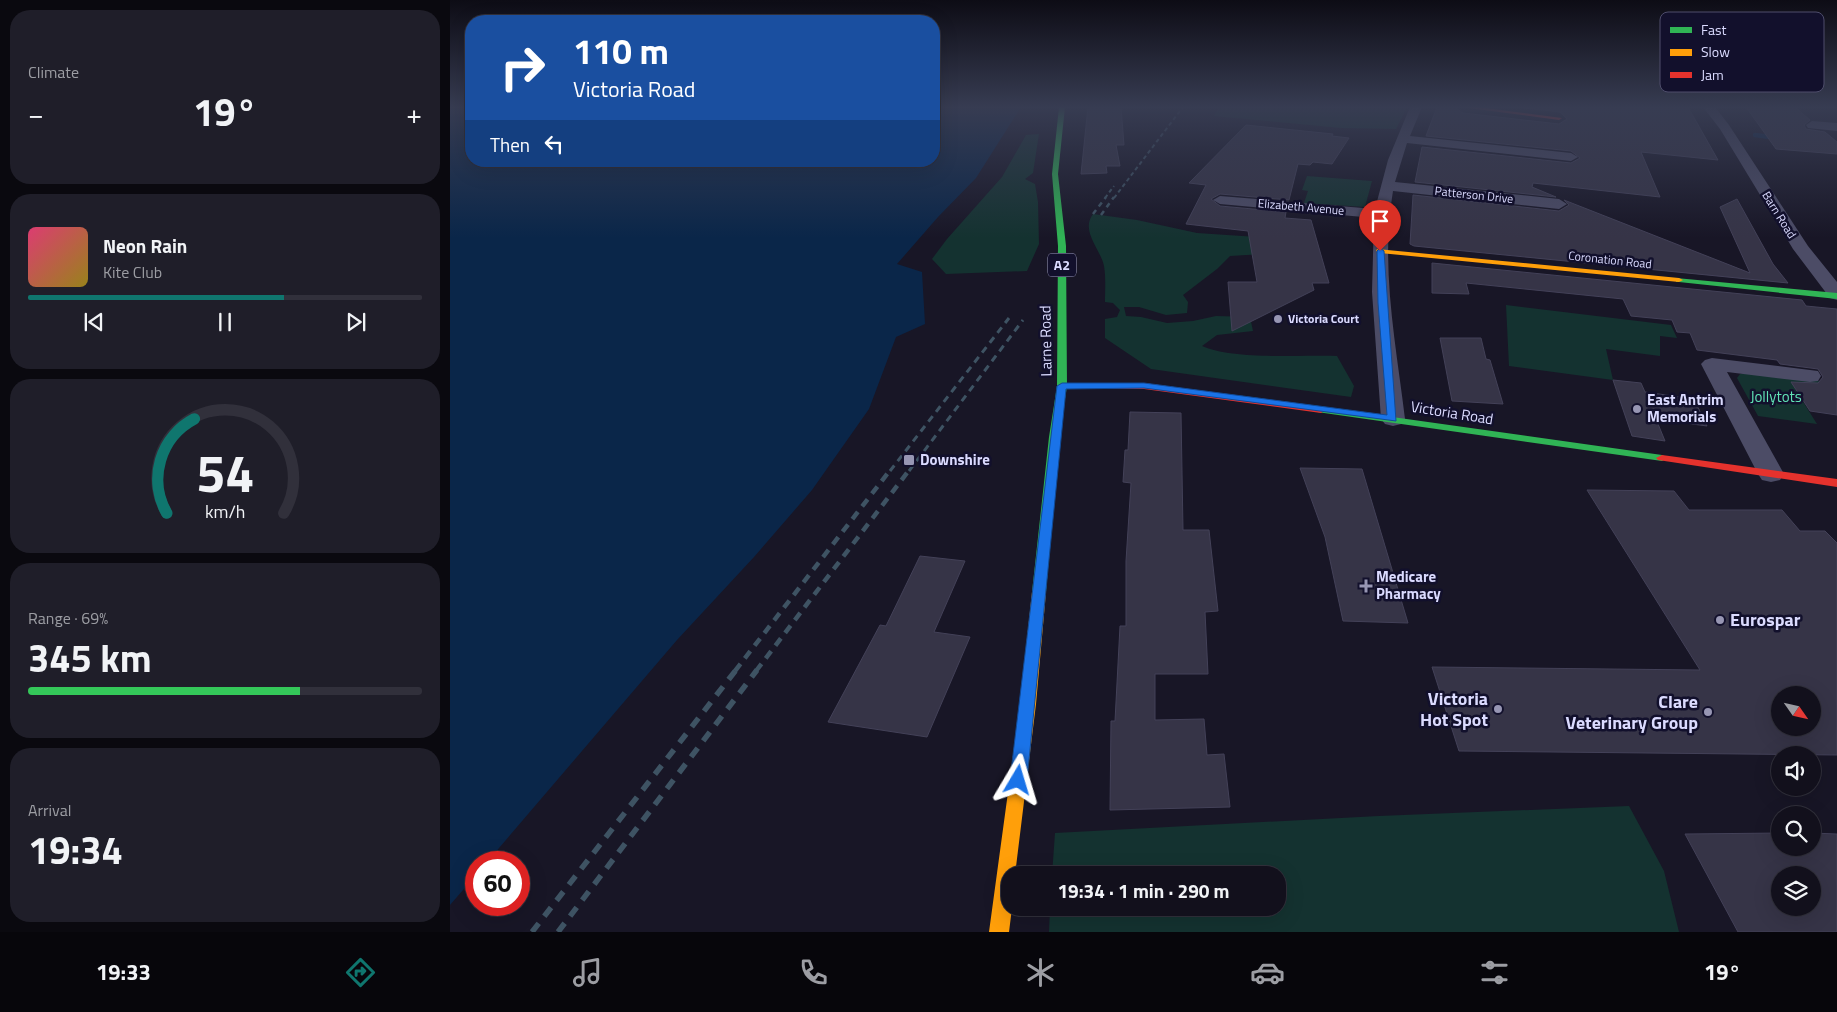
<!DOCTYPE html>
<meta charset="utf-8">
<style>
body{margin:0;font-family:"Titillium Web",sans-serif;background:#1f1e29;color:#f1f3f6;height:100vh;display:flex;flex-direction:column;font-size:19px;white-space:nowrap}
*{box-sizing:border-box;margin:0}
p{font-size:16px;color:#9c9da3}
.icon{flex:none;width:28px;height:28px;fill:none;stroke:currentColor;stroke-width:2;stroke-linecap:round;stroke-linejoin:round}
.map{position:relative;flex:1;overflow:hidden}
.drawer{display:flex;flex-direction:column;gap:10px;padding:10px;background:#0a090f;width:450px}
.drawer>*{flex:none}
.guide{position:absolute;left:15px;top:15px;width:475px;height:152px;border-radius:20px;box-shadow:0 5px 20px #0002,0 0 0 1px #31303b;background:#1a4fa0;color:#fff;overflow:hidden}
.needle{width:32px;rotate:124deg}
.tools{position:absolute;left:1321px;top:686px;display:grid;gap:10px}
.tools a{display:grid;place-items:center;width:50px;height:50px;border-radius:50%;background:#12101c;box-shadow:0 5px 20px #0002,0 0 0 1px #31303b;font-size:25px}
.speed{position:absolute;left:15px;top:851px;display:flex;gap:10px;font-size:25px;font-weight:700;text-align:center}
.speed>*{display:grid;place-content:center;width:65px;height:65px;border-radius:50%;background:#12101c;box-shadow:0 5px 20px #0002,0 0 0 1px #31303b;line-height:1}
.speed .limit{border:8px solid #d22;background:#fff;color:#111}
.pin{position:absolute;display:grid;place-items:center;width:42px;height:42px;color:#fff;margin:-51px -21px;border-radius:50% 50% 50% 0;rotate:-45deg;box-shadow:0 0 5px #0007}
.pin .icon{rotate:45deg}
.me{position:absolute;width:55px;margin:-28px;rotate:7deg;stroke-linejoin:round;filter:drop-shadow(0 0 4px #0008)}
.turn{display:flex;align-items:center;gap:18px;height:105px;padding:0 25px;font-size:22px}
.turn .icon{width:65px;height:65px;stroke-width:2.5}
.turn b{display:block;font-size:35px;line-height:42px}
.then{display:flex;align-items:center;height:48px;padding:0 25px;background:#0003;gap:10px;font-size:19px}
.big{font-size:38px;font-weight:700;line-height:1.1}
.drawer .tile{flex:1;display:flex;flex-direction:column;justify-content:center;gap:8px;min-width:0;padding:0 18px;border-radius:20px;background:#1f1e29}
.drawer .dial{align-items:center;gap:0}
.dial svg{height:130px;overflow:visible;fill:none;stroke:#31303b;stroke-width:7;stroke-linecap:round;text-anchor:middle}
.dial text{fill:#f1f3f6;stroke:none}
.song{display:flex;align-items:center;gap:15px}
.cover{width:60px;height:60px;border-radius:8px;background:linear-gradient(135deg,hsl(340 70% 55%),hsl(50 70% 35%))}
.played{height:5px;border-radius:2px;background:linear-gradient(90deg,#0f766e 65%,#31303b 65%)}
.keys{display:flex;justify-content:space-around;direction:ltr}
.heat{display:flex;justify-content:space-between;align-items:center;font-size:28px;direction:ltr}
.charge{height:8px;border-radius:4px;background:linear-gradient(90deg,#34c759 69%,#31303b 0)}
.trip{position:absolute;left:551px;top:866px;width:285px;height:50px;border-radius:20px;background:#12101c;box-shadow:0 5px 20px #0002,0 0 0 1px #31303b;font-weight:700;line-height:50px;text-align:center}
.dock{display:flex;height:80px;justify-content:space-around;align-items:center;background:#07060b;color:#9c9da3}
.dock .icon{width:35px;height:35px}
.dock .on{color:#0f766e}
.dock b{font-size:22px;color:#f1f3f6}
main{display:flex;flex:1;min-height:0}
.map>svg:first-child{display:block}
.green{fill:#143230}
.water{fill:#0a2649}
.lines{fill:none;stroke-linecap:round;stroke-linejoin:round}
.stream{stroke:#0a2649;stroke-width:4.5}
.building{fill:#363447;stroke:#434158;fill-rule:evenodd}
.street{fill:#4c4c66;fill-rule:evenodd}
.fast{fill:#30b455;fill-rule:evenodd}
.slow{fill:#ff9f0a;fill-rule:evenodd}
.jam{fill:#e5322d;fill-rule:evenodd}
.rail-far4{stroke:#3e5363;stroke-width:2;stroke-dasharray:4 3;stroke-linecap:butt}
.rail-far3{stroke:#3e5363;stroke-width:2.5;stroke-dasharray:5 4.5;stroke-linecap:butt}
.rail-far2{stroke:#3e5363;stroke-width:3;stroke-dasharray:7 5.5;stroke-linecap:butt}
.rail-far1{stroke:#3e5363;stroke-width:4.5;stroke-dasharray:9 7;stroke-linecap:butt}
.rail{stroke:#3e5363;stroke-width:5.5;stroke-dasharray:11 9;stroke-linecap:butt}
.route{fill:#1a73e8;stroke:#114b97}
.poi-dot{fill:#9796b3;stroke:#12102c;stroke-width:2}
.labels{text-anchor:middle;stroke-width:5;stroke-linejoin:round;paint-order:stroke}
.far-street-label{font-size:12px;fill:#dbdbff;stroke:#12102c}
.far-poi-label{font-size:12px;font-weight:bold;fill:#dbdbff;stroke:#12102c;text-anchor:start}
.shield{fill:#12102c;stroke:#9f9ec0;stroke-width:1}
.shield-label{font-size:14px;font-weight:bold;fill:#dbdbff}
.street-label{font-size:15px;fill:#dbdbff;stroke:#12102c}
.park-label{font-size:15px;fill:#61e4b6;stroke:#12102c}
.poi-label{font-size:15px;font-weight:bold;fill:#dbdbff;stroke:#12102c;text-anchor:start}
.near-poi-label{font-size:18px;font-weight:bold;fill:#dbdbff;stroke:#12102c;text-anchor:end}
.key{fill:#12102c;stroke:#4e4d6b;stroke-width:1}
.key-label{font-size:14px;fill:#dbdbff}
</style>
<main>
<section class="drawer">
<div class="tile"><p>Climate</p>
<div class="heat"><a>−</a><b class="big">19°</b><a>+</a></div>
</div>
<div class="tile">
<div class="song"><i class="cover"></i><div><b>Neon Rain</b><p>Kite Club</p></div></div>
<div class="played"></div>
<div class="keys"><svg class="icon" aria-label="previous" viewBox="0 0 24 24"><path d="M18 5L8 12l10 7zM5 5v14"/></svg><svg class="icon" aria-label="pause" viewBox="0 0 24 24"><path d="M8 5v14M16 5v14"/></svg><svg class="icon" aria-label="next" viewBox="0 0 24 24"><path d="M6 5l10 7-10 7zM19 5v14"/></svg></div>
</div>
<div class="tile dial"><svg viewBox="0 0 100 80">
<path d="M14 69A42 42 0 1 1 86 69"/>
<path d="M14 69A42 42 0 0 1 31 11" stroke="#0f766e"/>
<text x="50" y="56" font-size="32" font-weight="700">54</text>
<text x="50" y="72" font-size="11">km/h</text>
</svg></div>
<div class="tile"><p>Range · 69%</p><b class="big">345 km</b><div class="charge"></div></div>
<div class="tile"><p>Arrival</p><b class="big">19:34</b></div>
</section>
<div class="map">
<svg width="1387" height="932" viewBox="0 0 1387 932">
<rect width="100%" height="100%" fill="#181626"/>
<g class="green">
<polygon points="769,107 957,107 946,129 891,128 764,116"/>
<polygon points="589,134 583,173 575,179 585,184 588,202 589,244 577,271 496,274 482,259 497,239 552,177 576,135"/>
<polygon points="857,176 922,181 915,207 854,203 858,191 852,190"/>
<path d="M643,214L687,220L747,233L822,238L829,253L780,256L767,269L733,295L738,302L737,313L716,315L689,307H674L676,316L691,317L717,323L743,321L766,316L800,317L803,331L767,335L752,346C782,360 852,355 887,356L904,386L901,397L701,369L655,338V319L667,317L670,310L663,303L655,302C655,291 656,277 654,266C651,250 630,231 643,214Z"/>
<polygon points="1056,305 1221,325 1227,338 1210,336 1210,356 1156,349 1163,380 1059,366"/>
<polygon points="1301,373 1387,383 1345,389 1367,424 1308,416 1287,378 1290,374"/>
<polygon points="1179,806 1214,871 1229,932 599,932 600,908 828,908 828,875 602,875 605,833 929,816"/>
</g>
<polygon class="water" points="0,107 21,107 21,161 484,161 484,107 571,107 526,178 488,217 447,264 472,272 475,324 446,337 419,409 362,490 304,557 227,640 37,862 26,862 26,875 0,905"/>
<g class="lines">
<polyline class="stream" points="1305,135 1327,138"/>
</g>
<g class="building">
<polygon points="638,107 671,107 674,145 666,145 670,166 656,166 657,173 631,174"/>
<polygon points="987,107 1005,107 1013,113 1109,124 1117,119 1110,112 1066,107 1238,107 1268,160 1191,152 1210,197 1083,183 1082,187 1106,197 965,182 972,147 1121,163 1130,158 1121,151 976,136"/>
<polygon points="1296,107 1345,107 1360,120 1354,125 1356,129 1375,132 1387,142 1387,154 1326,149"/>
<polygon points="796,125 883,134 882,136 899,138 882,164 863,162 860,165 848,164 839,200 770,194 761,199 770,206 836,212 835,218 861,220 879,283 862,283 864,290 782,331 778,282 807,282 798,231 736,224 756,185 739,183"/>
<polygon points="963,195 1109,211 1119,205 1114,200 1300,273 1270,207 1287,199 1323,264 1338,283 964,246 960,244"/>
<polygon points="982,263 1352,300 1356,306 1387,309 1387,415 1360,411 1341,382 1368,383 1373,377 1368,369 1330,364 1327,360 1247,350 1240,333 1227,332 1222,320 1181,316 1173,299 1016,283 1019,294 982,293"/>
<polygon points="990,338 1031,338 1036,359 1040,360 1053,404 1002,401"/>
<polygon points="1163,380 1191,383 1195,392 1244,399 1257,426 1206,419 1215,441 1182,436"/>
<polygon points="680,412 731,413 733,530 759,530 768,611 755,612 758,674 705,674 705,720 754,719 757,755 774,754 780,807 660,810 661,721 665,721 670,626 676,626 676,561 681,483 673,482 675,450 678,450"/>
<polygon points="850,468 912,469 958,623 893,621 875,537"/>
<path d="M1137,490L1224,491L1239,510H1332L1350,531H1375L1387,543V755L1009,751L982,667L1250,670ZM1330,695H1362V728H1330Z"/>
<polygon points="470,556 515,561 484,632 520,637 477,737 378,722 430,625 436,626"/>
<path d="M1330,833V848H1362V833L1387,834V932H1288L1235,834ZM1330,875H1362V908H1330Z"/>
</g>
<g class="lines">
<g class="street">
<path d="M960,107H972L960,136L1121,153L1128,157L1121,161L957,143L945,182L1109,199L1117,204L1109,209L943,191C930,266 946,344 955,419L951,424L943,426L935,424L931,419L922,292L924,218L770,204L763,200L770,196L925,209L938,160Z"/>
<polygon points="1253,107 1265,107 1279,125 1358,246 1387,282 1387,300 1380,298 1343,249 1270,129"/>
<polygon points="1362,121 1387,123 1387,131 1358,128 1356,125"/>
<polygon points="1262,358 1360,370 1368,371 1371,376 1368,381 1360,382 1277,372 1334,474 1330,480 1321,482 1312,480 1308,474 1251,364 1255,360"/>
</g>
<g class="fast">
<polygon points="609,107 615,107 608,174 616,246 617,386 609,437 596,592 594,596 589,597 584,596 582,592 599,437 607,386 608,246 602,174"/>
<polygon points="1226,278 1387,293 1387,299 1229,282 1226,282"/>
<polygon points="871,407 1212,455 1218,458 1212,461 867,412 866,410"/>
</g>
<g class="slow">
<polygon points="927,249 1229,278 1233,280 1229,282 930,253 926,251"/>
<polygon points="589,587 594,588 596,592 586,704 565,875 560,875 560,908 562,908 559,932 539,932 570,704 582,592 584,588"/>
</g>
<g class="jam">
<polygon points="1011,107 1028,107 1112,118 1109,120"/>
<polygon points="612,383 694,383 871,407 876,410 871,413 694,389 609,388 607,386"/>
<polygon points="1212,455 1387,479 1387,487 1208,460 1206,458"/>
</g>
<g class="rail-far4">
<polyline points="655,198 664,186"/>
<polyline points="664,198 733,107"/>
</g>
<g class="rail-far3">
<polyline points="643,214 656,197"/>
<polyline points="651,215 664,197"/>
</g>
<g class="rail-far2">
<polyline points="440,471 559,318"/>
<polyline points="459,471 573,320"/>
</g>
<g class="rail-far1">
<polyline points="285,671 441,469"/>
<polyline points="306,671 460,469"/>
</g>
<g class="rail">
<polyline points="82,932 286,670"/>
<polyline points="108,932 307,670"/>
</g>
</g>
<linearGradient id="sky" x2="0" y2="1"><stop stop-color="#0d0c15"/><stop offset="0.45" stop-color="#373c52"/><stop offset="1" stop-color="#373c52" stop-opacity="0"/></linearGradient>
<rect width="1387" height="238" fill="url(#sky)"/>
<polygon class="route" points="930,248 934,251 946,421 694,388 616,389 577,780 574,786 568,788 563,786 560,780 607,386 612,383 694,383 937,415 928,303 927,251"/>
<g class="poi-dot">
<circle cx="828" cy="319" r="5"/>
<circle cx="1187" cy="409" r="5"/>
<rect x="453" y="454" width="12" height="12" rx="2.5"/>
<path d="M913.5 578.5h5v5h5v5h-5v5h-5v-5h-5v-5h5z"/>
<circle cx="1270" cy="620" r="5"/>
<circle cx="1048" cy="709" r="5"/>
<circle cx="1258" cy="712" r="5"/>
</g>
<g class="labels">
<g class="far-street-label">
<text transform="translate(1024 195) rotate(6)" y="4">Patterson Drive</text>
<text transform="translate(851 207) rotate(5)" y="4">Elizabeth Avenue</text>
<text transform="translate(1329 215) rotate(58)" y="4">Barn Road</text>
<text transform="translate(1160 260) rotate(6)" y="4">Coronation Road</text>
</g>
<g class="far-poi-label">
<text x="838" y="323">Victoria Court</text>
</g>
<rect class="shield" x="598" y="253.5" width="28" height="23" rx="4"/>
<g class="shield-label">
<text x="612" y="270">A2</text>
</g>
<g class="street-label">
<text transform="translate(596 341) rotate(-91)" y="5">Larne Road</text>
<text transform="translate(1002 413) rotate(9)" y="5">Victoria Road</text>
</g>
<g class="park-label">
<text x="1326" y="402">Jollytots</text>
</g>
<g class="poi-label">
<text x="1197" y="405">East Antrim<tspan x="1197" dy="17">Memorials</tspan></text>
<text x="470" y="465">Downshire</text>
<text x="926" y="582">Medicare<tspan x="926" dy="17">Pharmacy</tspan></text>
</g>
<g class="near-poi-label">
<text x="1280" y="626" text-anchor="start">Eurospar</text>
<text x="1038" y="705">Victoria<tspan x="1038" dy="21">Hot Spot</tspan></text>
<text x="1248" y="708">Clare<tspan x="1248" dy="21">Veterinary Group</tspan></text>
</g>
</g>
<rect x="1210" y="12" width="164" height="80" rx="8" class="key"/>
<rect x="1220" y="27" width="22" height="6" fill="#30b455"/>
<rect x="1220" y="49" width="22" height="7" fill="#ff9f0a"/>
<rect x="1220" y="72" width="22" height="6" fill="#e5322d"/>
<g class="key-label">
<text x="1251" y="35">Fast</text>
<text x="1251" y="57">Slow</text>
<text x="1251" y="80">Jam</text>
</g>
</svg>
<div class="tools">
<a><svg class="needle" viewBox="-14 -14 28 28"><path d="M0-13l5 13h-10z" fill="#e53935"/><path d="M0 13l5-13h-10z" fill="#9c9da3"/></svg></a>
<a><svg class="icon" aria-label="sound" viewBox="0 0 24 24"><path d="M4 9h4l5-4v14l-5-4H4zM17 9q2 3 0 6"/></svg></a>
<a><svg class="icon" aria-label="search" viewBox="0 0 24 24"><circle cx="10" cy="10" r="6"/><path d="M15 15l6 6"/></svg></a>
<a><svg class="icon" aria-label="layers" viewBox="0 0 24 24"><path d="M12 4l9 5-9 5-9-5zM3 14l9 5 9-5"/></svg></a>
</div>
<div class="speed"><div class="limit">60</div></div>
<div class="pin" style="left:930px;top:251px;background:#d93025"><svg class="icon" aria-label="arrive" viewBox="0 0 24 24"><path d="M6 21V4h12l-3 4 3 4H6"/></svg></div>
<svg class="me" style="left:568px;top:780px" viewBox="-20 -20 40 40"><path d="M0-17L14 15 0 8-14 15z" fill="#1a73e8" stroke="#fff" stroke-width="4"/></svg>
<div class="trip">19:34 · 1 min · 290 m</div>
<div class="guide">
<div class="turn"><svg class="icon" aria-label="right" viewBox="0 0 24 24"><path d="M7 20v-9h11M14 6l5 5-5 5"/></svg><div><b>110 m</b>Victoria Road</div></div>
<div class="then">Then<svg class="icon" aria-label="left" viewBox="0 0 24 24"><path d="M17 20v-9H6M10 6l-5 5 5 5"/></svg></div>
</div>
</div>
</main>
<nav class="dock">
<b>19:33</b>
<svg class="icon on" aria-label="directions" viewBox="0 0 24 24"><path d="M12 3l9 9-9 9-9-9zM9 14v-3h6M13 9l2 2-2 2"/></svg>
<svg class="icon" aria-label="music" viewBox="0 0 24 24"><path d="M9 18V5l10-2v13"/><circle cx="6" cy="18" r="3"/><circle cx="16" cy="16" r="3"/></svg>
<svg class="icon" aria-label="phone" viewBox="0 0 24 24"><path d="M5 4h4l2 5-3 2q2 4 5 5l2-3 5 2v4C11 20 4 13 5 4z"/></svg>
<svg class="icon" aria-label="climate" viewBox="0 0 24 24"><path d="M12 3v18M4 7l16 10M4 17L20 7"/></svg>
<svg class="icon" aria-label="car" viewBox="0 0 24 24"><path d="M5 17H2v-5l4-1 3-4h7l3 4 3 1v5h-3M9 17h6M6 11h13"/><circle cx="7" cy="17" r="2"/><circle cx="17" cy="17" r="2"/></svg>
<svg class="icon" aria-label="filters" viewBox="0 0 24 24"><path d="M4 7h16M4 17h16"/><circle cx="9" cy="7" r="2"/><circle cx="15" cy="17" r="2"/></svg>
<b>19°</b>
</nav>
